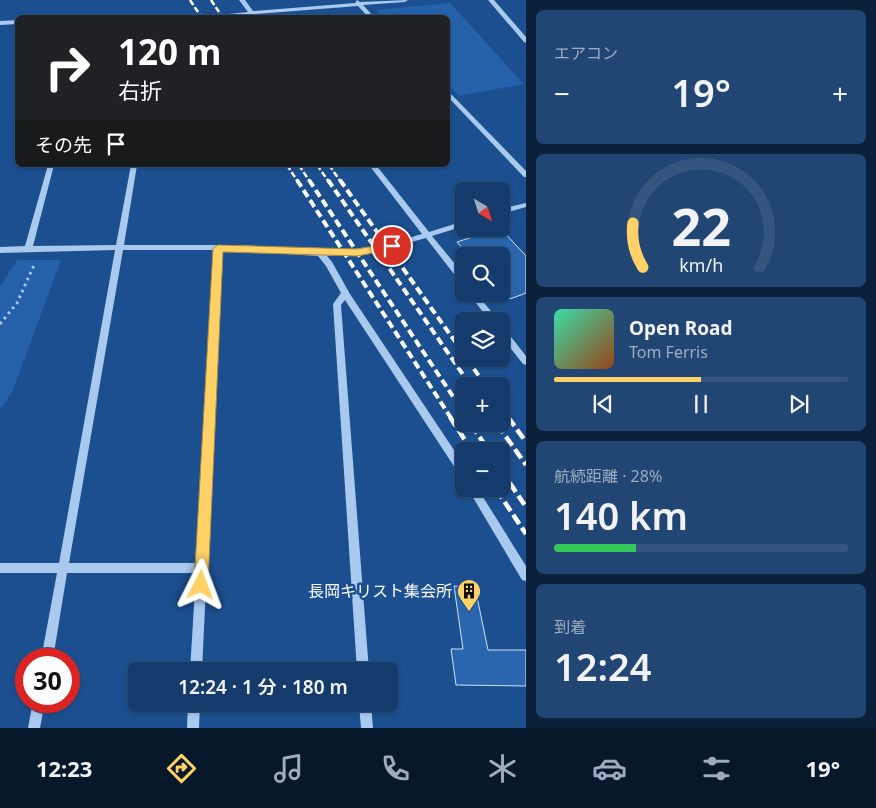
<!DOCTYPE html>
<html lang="ja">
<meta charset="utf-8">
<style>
body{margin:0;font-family:"Noto Sans","Noto Sans JP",sans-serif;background:#214673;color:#f1f3f6;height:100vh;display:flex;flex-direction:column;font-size:19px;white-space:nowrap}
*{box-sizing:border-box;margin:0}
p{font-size:16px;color:#9dadc1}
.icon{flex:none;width:28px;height:28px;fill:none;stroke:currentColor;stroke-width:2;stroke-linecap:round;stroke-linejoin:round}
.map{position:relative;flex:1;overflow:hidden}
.details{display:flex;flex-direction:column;gap:10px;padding:10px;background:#0b203b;width:350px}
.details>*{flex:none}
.guide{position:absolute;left:15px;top:15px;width:435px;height:152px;border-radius:8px;box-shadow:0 1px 4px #0004,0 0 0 1px #33557e;background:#202124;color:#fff;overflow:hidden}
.needle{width:32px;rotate:141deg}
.tools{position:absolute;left:455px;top:182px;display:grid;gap:10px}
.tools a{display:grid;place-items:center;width:55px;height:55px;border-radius:8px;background:#143b6b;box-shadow:0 1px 4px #0004,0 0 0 1px #33557e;font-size:25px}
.speed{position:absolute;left:15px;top:648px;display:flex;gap:10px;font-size:25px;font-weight:700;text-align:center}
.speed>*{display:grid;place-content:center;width:65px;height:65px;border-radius:50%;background:#143b6b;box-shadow:0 1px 4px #0004,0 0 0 1px #33557e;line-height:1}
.speed .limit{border:8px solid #d22;background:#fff;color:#111}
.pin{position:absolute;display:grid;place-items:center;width:42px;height:42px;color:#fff;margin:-21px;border:2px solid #fff;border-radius:50%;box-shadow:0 1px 5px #0007}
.me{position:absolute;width:55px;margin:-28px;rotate:3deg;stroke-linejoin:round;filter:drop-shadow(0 0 4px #0008)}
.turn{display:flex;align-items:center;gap:18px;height:105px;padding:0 20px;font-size:22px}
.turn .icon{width:65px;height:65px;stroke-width:2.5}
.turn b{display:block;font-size:35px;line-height:42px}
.then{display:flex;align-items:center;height:48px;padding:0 20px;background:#0003;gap:10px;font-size:19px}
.big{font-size:38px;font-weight:600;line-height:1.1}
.details .tile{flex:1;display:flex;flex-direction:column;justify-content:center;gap:8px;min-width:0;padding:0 18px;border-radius:8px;background:#214673}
.details .dial{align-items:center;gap:0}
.dial svg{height:130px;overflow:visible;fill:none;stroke:#33557e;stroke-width:7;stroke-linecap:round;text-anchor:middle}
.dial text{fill:#f1f3f6;stroke:none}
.song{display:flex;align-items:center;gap:15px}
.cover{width:60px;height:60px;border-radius:8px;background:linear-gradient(135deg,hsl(160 70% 55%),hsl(20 70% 35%))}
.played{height:5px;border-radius:2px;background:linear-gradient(90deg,#ffd166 50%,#33557e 50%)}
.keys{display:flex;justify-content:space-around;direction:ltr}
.heat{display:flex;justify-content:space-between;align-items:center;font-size:28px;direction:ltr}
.charge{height:8px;border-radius:4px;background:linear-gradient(90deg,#34c759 28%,#33557e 0)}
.trip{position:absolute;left:128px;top:662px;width:270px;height:50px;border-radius:8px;background:#143b6b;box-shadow:0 1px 4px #0004,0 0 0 1px #33557e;font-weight:600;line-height:50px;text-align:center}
.menu{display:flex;height:80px;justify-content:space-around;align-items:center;background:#08182b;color:#9dadc1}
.menu .icon{width:35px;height:35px}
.menu .on{color:#ffd166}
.menu b{font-size:22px;color:#f1f3f6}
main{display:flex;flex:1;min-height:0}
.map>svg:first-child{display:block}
.green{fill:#2461a8}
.building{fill:#2a66ad;stroke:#cfe3fa}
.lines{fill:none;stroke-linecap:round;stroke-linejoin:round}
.path{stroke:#a9c9ee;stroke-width:3;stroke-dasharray:2.5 4;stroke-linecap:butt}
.minor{fill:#a9c9ee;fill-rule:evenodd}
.rail-far2{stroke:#fff;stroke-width:2.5;stroke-dasharray:6 2.5;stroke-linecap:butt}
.rail-far1{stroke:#fff;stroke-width:4;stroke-dasharray:8 4;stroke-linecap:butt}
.rail{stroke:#fff;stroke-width:4.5;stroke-dasharray:11 4.5;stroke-linecap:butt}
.route{fill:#ffd166;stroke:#a68842}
.labels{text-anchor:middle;stroke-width:5;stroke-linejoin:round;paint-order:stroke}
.near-poi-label{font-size:16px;fill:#fff;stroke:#1b4f8f;text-anchor:end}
</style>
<main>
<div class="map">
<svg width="526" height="728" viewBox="0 0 526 728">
<rect width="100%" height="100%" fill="#1b4f8f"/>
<g class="green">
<polygon points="450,3 524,84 459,96 448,84 448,18 383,17 376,10"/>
<polygon points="17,260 61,260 13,390 0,410 0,287"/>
</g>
<g class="building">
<polygon points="497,229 501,229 526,256 526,293 510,299 501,288 501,256 469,256 457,242"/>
<polygon points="454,586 475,587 488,650 526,650 526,686 456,685 451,649 463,649"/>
</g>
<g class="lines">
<polyline class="path" points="0,324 17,303 35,263"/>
<g class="minor">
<polygon points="239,0 245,0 253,11 355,3 357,0 360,2 408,0 405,2 363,5 375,18 369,18 358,6 256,14 257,16 255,18 252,17 250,15 218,18 191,18 248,12"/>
<polygon points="488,0 494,0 526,37 526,43 524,42"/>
<polygon points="18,20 18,24 0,25 0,21"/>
<polygon points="448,92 450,93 526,171 526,177 524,177 448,97"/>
<path d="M48,165H54L33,246L116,245L131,165H137L124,245H244L315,250H344L385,245L422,234L369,165H376L429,232L464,221V226L432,236L464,275V284L461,283L426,238L371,253L327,256L332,262L350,294L464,465V478L461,477L345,300L341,305L369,671H357L333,304L341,293L326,266L318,256L222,250L202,671H190L196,573H67L53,659H41L57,573H0V563H59L115,250L0,253V247L25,246ZM123,250H214L196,563H69Z"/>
<polygon points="526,203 526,207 501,214 501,209"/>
<polygon points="469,294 477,294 499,321 490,321"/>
<polygon points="501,327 504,328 526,356 526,365 523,364 501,336"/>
<polygon points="468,489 478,489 526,566 526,581 522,580"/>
<polygon points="33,701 45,701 40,728 28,728"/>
<polygon points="188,704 200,704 199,728 187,728"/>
<polygon points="359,704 371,704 373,728 361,728"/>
</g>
<g class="rail-far2">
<polyline points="190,0 202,18"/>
<polyline points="211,0 223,18"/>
<polyline points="287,165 298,182"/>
<polyline points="299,165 310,182"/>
<polyline points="317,165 329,182"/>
<polyline points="329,165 341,182"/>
</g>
<g class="rail-far1">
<polyline points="297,180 451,418"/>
<polyline points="309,180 464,413"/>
<polyline points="328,180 471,386"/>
<polyline points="340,180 464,354"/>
<polyline points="467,359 486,386"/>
<polyline points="501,407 509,418"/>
</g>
<g class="rail">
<polyline points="450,417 472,451"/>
<polyline points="508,417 526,442"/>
<polyline points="471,424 489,451"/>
<polyline points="497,424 526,465"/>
<polyline points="501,470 526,507"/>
<polyline points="496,489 526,534"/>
</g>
</g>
<polygon class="route" points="392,243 396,244 396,249 357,256 223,252 208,585 206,590 201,592 196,590 194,585 213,248 218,245 357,249"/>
<defs>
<g id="building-pin" transform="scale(1.25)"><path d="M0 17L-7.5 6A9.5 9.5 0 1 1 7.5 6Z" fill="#ffd166" stroke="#1b4f8f"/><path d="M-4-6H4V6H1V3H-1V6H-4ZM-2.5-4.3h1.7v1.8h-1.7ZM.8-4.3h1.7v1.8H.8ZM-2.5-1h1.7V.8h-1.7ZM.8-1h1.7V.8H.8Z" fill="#111"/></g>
</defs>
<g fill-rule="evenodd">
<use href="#building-pin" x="469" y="591"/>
</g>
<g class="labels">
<g class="near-poi-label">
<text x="452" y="597">長岡キリスト集会所</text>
</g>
</g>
</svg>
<div class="tools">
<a><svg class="needle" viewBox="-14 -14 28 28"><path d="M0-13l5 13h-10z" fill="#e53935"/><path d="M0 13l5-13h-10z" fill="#9dadc1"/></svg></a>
<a><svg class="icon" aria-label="search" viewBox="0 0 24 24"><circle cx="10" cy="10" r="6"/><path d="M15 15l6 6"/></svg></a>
<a><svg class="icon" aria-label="layers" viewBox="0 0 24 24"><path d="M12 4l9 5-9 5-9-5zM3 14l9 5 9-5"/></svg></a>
<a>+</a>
<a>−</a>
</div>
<div class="speed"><div class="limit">30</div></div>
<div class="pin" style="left:392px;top:246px;background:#d93025"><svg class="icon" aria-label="arrive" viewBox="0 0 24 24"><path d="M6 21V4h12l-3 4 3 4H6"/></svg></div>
<svg class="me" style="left:201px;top:585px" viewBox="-20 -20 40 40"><path d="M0-17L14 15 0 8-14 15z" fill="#ffd166" stroke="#fff" stroke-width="4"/></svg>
<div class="trip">12:24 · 1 分 · 180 m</div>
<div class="guide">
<div class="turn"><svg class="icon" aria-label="right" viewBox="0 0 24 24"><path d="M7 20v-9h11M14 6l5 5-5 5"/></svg><div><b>120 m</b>右折</div></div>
<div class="then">その先<svg class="icon" aria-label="arrive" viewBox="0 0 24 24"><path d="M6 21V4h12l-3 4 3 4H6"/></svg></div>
</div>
</div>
<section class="details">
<div class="tile"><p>エアコン</p>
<div class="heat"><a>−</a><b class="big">19°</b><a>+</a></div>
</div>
<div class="tile dial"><svg viewBox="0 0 100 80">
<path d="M14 69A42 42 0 1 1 86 69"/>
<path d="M14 69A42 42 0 0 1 8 42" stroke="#ffd166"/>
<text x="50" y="56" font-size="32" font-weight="700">22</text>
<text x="50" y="72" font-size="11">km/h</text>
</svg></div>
<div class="tile">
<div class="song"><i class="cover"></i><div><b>Open Road</b><p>Tom Ferris</p></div></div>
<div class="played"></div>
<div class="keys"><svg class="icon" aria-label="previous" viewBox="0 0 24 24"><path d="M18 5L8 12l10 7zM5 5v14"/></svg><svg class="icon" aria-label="pause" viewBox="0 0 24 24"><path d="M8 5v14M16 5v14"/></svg><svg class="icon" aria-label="next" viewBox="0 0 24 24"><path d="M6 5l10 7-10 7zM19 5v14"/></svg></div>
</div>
<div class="tile"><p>航続距離 · 28%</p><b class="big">140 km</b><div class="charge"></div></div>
<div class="tile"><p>到着</p><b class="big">12:24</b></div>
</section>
</main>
<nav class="menu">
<b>12:23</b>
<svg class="icon on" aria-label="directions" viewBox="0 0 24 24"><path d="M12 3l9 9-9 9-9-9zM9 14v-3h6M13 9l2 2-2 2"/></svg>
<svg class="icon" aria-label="music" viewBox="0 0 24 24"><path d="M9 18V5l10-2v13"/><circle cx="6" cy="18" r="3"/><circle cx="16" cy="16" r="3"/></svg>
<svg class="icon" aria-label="phone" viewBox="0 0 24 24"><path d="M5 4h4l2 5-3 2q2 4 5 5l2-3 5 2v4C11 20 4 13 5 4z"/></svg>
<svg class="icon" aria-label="climate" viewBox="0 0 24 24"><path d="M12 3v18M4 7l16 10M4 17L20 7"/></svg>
<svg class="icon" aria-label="car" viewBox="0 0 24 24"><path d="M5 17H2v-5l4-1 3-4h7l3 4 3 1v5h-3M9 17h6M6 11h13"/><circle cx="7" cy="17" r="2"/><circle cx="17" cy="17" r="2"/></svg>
<svg class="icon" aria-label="filters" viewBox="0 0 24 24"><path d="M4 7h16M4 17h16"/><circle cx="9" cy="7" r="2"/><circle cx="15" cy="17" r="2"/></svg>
<b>19°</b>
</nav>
